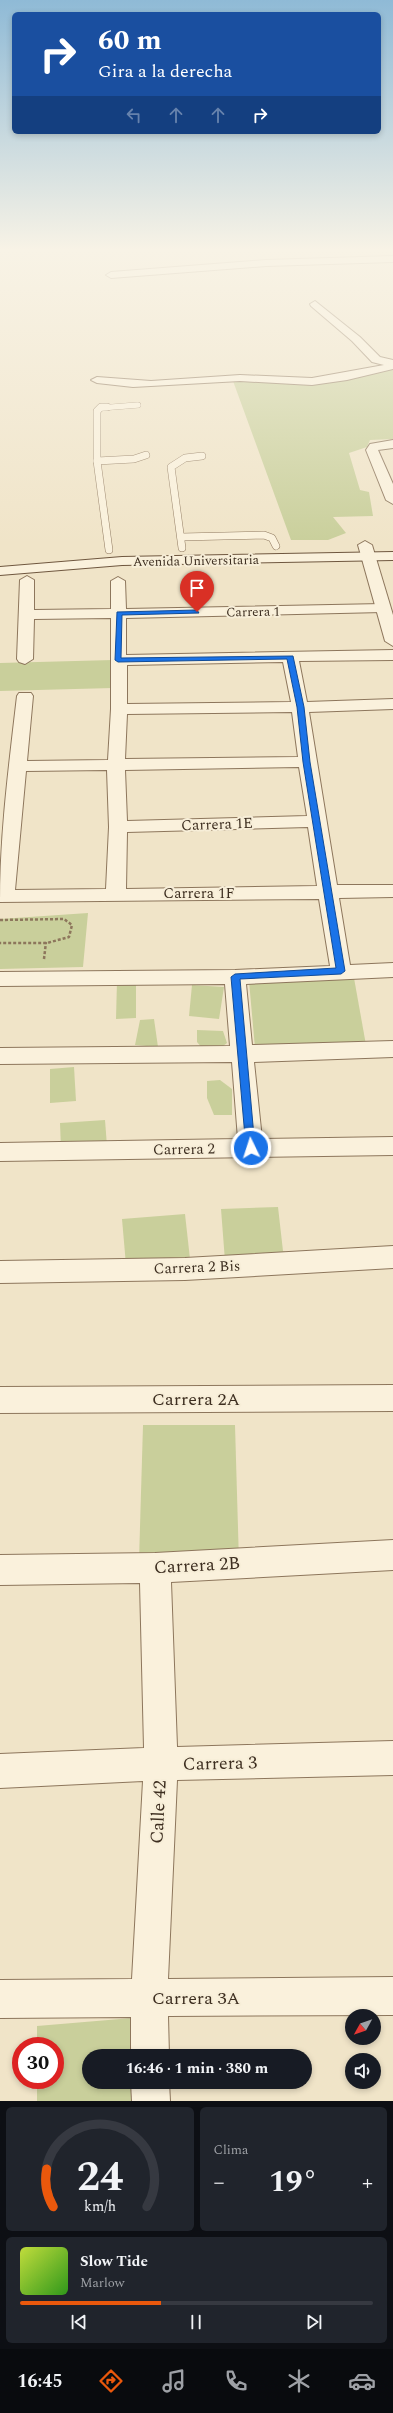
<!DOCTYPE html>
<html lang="es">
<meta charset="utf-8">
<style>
body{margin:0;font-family:Spectral,serif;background:#20242c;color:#f1f3f6;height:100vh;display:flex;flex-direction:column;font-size:15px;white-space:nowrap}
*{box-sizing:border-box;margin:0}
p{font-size:13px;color:#9ea1a6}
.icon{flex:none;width:22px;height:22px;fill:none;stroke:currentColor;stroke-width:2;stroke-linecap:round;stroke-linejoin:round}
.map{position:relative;height:2101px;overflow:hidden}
.panel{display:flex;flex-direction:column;gap:6px;padding:6px;background:#0d0f14;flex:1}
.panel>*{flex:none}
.top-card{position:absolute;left:12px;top:12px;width:369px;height:122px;border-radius:6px;box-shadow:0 2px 6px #0003;background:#1a4fa0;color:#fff;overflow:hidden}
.needle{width:26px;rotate:230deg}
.buttons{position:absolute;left:345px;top:2009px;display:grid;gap:8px}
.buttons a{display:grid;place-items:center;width:36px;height:36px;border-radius:50%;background:#171b24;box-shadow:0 2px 6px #0003;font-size:20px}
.speed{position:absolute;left:12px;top:2037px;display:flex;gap:8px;font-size:20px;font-weight:700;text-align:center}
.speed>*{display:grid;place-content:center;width:52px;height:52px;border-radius:50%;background:#171b24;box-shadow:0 2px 6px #0003;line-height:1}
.speed .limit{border:6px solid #d22;background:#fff;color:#111}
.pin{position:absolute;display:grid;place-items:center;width:34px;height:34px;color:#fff;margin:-41px -17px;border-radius:50% 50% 50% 0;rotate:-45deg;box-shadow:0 0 4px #0007}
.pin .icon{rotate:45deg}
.me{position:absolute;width:44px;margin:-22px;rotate:356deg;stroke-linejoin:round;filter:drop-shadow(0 0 3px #0008)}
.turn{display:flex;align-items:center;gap:14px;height:84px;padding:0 20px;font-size:18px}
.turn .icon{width:52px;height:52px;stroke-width:2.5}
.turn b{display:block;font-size:28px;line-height:34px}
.lanes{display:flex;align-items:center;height:38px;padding:0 20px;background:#0003;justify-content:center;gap:20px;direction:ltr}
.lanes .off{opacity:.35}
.big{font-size:30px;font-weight:700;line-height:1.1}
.panel .tile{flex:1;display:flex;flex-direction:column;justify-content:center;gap:6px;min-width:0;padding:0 14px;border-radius:6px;background:#20242c}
.panel .dial{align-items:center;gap:0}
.dial svg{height:104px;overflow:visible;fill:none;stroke:#363941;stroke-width:7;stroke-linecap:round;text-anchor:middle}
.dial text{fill:#f1f3f6;stroke:none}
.song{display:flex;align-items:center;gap:12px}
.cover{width:48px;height:48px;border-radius:6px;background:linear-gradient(135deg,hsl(70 70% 55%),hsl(110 70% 35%))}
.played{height:4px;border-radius:2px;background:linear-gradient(90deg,#ea580c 40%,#363941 40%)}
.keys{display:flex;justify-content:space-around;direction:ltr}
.heat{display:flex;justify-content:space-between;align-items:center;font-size:22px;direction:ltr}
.panel .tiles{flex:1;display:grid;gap:6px;grid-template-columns:1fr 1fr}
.tile:last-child{grid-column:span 2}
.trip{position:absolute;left:82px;top:2049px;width:230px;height:40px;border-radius:20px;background:#171b24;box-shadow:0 2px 6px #0003;font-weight:700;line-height:40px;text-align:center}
.tab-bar{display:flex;height:64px;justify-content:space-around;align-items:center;background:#090b0e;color:#9ea1a6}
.tab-bar .icon{width:28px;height:28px}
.tab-bar .active{color:#ea580c}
.tab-bar b{font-size:18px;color:#f1f3f6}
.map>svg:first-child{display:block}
.green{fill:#c9cf9b}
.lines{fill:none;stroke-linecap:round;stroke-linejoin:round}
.service-far1-casing{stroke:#8d765c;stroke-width:6}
.service-casing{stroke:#8d765c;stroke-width:8}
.minor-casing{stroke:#8d765c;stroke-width:2}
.tertiary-casing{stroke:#8d765c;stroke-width:2}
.secondary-casing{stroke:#6f573f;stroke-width:2}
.path{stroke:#8d765c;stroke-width:2.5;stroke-dasharray:3 2;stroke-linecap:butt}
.service-far1{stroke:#faf1dc;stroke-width:5.5}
.service{stroke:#faf1dc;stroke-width:7}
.minor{fill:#faf1dc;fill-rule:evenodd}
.tertiary{fill:#faf1dc;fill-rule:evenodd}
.secondary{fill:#faf1dc;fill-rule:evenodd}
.route{fill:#1a73e8;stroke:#114b97}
.labels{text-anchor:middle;stroke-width:4;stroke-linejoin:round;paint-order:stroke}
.far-street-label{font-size:13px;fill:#3d2e20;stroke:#f7eed8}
.street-label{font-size:15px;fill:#3d2e20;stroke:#f7eed8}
.near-street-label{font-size:18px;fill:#3d2e20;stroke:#f7eed8}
</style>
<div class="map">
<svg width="393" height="2101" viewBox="0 0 393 2101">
<rect width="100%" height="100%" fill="#f0e4c8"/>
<g class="green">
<polygon points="393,367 393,439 370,440 367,447 349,453 360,490 369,492 373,516 333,517 346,533 328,540 291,540 233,381 286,383"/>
<polygon points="113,660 113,688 0,691 0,663"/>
<polygon points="88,913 83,967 0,969 0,919"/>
<polygon points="354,978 366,1045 255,1048 249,981"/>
<polygon points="117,981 136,981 136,1018 116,1019"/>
<polygon points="192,985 224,987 219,1019 189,1016"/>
<polygon points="154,1019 158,1047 135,1045 140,1020"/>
<polygon points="197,1030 223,1031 227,1043 223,1046 203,1049 197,1042"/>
<polygon points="74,1067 76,1101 50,1103 50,1069"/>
<polygon points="220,1080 232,1089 232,1115 214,1115 207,1098 207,1081"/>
<polygon points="105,1120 107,1146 61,1149 60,1123"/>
<polygon points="278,1207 283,1251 295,1255 225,1261 221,1209"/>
<polygon points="185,1214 190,1259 126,1265 122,1219"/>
<polygon points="143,1425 235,1425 239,1562 139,1561"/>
<polygon points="144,2017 145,2056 89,2056 89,2082 145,2082 145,2101 37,2101 37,2080 55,2080 55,2046 37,2046 37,2026"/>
</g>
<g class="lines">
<g class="service-far1-casing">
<polyline id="service-far1" points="100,408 138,405"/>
</g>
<g class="service-casing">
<g id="service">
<polyline points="107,407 101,407 97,411 97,461 109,550"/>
<polyline points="97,461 134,459 146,455"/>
<polyline points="181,537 264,535 272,538 276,546"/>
<polyline points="182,548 171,467 185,458 202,456"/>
</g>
</g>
<g class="minor-casing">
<g id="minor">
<polygon points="393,256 393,262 266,266 111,278 106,275 111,272 266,260"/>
<polygon points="315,301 360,337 380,357 393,360 393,369 347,380 312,385 240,381 133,387 97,383 91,380 97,377 151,381 240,375 312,378 384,365 372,362 352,341 311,306 310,304"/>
<polygon points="393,440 393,448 378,450 393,484 393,504 386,500 366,450 370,444"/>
<path d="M27,576L34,580V610L111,609V581L118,577L125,581L126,609L383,604L390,608L383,612L126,618V655L393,650V660L299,661L307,702L393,699V709L309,712L337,885H393V897L339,898L350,965L393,963V977L246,984L252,1045L393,1041V1057L254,1062L262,1139L393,1137V1155L0,1161V1143L238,1139L232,1062L0,1064V1048L230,1046L225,984L0,986V972L235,970L330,966L319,899L0,902C0,832 9,765 17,696L19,693H31L33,696L27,761L108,760L111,709V618L34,619L33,659L25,664L19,662L17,659L20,580ZM283,662L291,702L127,704V665ZM292,712L298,757L125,759L127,714ZM299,767L307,816L127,821L125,770ZM107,770L109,827L106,889L15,890L26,771ZM308,827L317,886L126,889L127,832Z"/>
<polygon points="393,1246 393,1268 185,1280 0,1283 0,1261 185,1258"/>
<polygon points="393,1385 393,1411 0,1413 0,1387"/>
<polygon points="393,1540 393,1570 171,1582 177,1747 393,1741 393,1775 177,1780 168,1979 393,1977 393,2015 168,2016 169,2056 131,2056 131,2017 0,2018 0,1980 132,1979 143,1781 0,1788 0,1754 144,1748 140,1583 0,1585 0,1555 155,1553"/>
<polygon points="131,2082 169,2082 170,2101 132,2101"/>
</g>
</g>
<g class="tertiary-casing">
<polygon id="tertiary" points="365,541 372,545 393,615 393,646 385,641 358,545"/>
</g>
<g class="secondary-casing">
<polygon id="secondary" points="393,552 393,560 122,565 0,575 0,567 122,557"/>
</g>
<g class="path">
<polyline points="0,920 64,919 72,925 69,937 47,943 0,943"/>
<polyline points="44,959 46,942"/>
</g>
<use href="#service-far1" class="service-far1"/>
<use href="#service" class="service"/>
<use href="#minor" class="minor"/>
<use href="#tertiary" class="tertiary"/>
<use href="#secondary" class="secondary"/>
</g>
<linearGradient id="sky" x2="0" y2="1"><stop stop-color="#8fbad6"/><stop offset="0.46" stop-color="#f8f3e6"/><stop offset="1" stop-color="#f8f3e6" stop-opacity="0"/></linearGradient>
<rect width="393" height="544" fill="url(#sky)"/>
<polygon class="route" points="197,610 199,613 122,615 121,658 293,656 304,707 310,762 345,971 341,974 240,979 255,1148 251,1152 246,1148 231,977 235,974 336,968 303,762 297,707 287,659 118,662 115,660 117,612"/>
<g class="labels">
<g class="far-street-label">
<text transform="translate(196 560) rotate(-1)" y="5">Avenida Universitaria</text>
<text transform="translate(253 611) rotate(-1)" y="5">Carrera 1</text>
</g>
<g class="street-label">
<text transform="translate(217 824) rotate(-2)" y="5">Carrera 1E</text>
<text x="199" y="898">Carrera 1F</text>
<text transform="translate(184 1149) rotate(-1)" y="5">Carrera 2</text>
<text transform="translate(197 1267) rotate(-2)" y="5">Carrera 2 Bis</text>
</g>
<g class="near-street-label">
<text x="196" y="1405">Carrera 2A</text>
<text transform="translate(197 1565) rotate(-3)" y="6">Carrera 2B</text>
<text transform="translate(220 1763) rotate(-1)" y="6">Carrera 3</text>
<text transform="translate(158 1812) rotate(-87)" y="6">Calle 42</text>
<text x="196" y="2004">Carrera 3A</text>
</g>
</g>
</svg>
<div class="buttons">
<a><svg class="needle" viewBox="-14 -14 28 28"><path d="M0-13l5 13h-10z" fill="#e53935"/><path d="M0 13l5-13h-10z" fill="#9ea1a6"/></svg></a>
<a><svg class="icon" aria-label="sound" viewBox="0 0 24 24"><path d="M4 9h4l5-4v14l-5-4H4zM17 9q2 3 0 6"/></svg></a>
</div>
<div class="speed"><div class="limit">30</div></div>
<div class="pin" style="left:197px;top:612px;background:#d93025"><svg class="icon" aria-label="arrive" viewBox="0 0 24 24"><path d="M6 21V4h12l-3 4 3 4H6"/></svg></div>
<svg class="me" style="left:251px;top:1148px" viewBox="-20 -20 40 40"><circle r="17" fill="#1a73e8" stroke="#fff" stroke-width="3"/><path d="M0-11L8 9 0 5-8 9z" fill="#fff"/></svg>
<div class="trip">16:46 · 1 min · 380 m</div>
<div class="top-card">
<div class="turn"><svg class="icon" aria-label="right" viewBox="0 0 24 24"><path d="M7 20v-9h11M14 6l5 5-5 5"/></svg><div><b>60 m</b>Gira a la derecha</div></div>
<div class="lanes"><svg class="icon off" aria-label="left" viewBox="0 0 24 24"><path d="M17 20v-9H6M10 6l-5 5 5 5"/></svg><svg class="icon off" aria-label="ahead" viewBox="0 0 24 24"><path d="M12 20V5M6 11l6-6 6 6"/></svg><svg class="icon off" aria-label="ahead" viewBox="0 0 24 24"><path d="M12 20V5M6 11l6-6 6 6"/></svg><svg class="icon" aria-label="right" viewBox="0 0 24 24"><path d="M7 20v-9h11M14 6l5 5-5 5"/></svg></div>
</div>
</div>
<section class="panel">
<div class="tiles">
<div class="tile dial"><svg viewBox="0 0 100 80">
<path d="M14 69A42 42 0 1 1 86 69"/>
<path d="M14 69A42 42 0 0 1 9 40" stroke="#ea580c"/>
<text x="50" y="56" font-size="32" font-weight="700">24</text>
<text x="50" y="72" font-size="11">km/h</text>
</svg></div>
<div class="tile"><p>Clima</p>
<div class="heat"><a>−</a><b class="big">19°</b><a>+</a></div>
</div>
<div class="tile">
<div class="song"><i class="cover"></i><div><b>Slow Tide</b><p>Marlow</p></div></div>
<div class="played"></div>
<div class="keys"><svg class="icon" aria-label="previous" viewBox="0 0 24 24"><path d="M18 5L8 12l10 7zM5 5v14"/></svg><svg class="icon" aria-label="pause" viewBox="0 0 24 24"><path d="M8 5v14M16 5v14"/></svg><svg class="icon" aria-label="next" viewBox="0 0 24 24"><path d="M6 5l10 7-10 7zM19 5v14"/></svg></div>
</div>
</div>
</section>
<nav class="tab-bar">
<b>16:45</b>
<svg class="icon active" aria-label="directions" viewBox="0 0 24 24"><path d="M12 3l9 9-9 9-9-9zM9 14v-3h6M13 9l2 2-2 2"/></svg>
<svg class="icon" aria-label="music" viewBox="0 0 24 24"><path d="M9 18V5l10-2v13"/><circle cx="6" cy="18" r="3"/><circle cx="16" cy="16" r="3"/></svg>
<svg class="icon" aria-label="phone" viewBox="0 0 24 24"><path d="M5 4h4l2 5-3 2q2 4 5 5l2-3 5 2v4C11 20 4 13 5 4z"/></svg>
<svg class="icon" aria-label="climate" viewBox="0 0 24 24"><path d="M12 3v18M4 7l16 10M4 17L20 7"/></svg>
<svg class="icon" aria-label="car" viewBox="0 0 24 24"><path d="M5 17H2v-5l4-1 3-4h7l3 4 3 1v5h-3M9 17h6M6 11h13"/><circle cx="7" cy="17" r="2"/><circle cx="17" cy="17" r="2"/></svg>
</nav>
